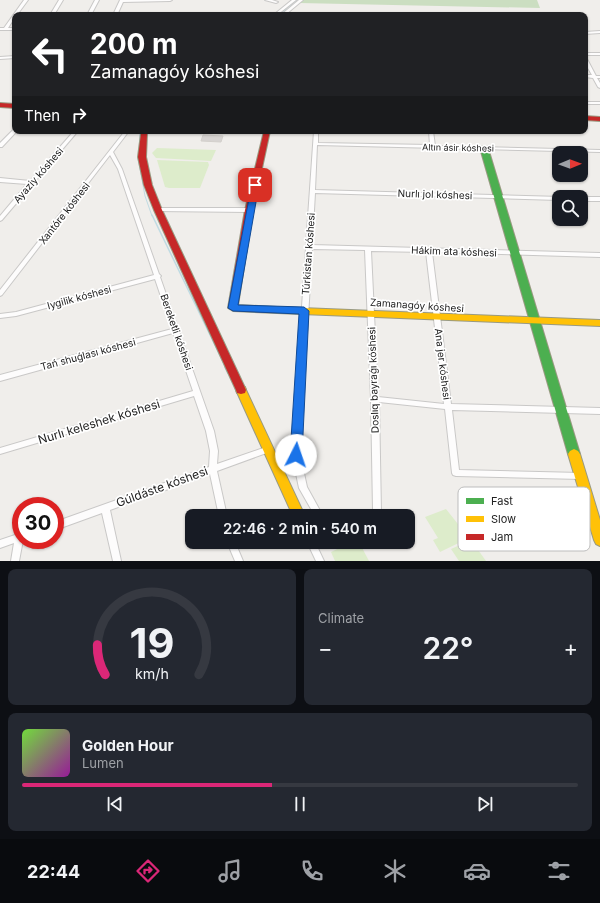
<!DOCTYPE html>
<meta charset="utf-8">
<style>
body{margin:0;font-family:Inter,sans-serif;background:#242831;color:#f1f3f6;height:100vh;display:flex;flex-direction:column;font-size:15px;white-space:nowrap}
*{box-sizing:border-box;margin:0}
p{font-size:13px;color:#9ea1a6}
.icon{flex:none;width:22px;height:22px;fill:none;stroke:currentColor;stroke-width:2;stroke-linecap:round;stroke-linejoin:round}
.map{position:relative;height:561px;overflow:hidden}
.panel{display:flex;flex-direction:column;gap:8px;padding:8px;background:#0d0f14;flex:1}
.panel>*{flex:none}
.banner{position:absolute;left:12px;top:12px;width:576px;height:122px;border-radius:8px;box-shadow:0 1px 3px #0004;background:#202124;color:#fff;overflow:hidden}
.needle{width:26px;rotate:89deg}
.buttons{position:absolute;left:552px;top:146px;display:grid;gap:8px}
.buttons a{display:grid;place-items:center;width:36px;height:36px;border-radius:8px;background:#171b24;box-shadow:0 1px 3px #0004;font-size:20px}
.speed{position:absolute;left:12px;top:497px;display:flex;gap:8px;font-size:20px;font-weight:700;text-align:center}
.speed>*{display:grid;place-content:center;width:52px;height:52px;border-radius:50%;background:#171b24;box-shadow:0 1px 3px #0004;line-height:1}
.speed .limit{border:6px solid #d22;background:#fff;color:#111}
.pin{position:absolute;display:grid;place-items:center;width:34px;height:34px;color:#fff;margin:-17px;border-radius:8px;box-shadow:0 2px 6px #0006}
.me{position:absolute;width:44px;margin:-22px;rotate:4deg;stroke-linejoin:round;filter:drop-shadow(0 0 3px #0008)}
.turn{display:flex;align-items:center;gap:14px;height:84px;padding:0 12px;font-size:18px}
.turn .icon{width:52px;height:52px;stroke-width:2.5}
.turn b{display:block;font-size:28px;line-height:34px}
.then{display:flex;align-items:center;height:38px;padding:0 12px;background:#0003;gap:8px;font-size:15px}
.big{font-size:30px;font-weight:600;line-height:1.1}
.panel .widget{flex:1;display:flex;flex-direction:column;justify-content:center;gap:6px;min-width:0;padding:0 14px;border-radius:8px;background:#242831}
.panel .dial{align-items:center;gap:0}
.dial svg{height:104px;overflow:visible;fill:none;stroke:#363941;stroke-width:7;stroke-linecap:round;text-anchor:middle}
.dial text{fill:#f1f3f6;stroke:none}
.song{display:flex;align-items:center;gap:12px}
.cover{width:48px;height:48px;border-radius:6px;background:linear-gradient(135deg,hsl(100 70% 55%),hsl(300 70% 35%))}
.played{height:4px;border-radius:2px;background:linear-gradient(90deg,#db2777 45%,#363941 45%)}
.keys{display:flex;justify-content:space-around;direction:ltr}
.heat{display:flex;justify-content:space-between;align-items:center;font-size:22px;direction:ltr}
.panel .tiles{flex:1;display:grid;gap:8px;grid-template-columns:1fr 1fr}
.widget:last-child{grid-column:span 2}
.trip{position:absolute;left:185px;top:509px;width:230px;height:40px;border-radius:8px;background:#171b24;box-shadow:0 1px 3px #0004;font-weight:600;line-height:40px;text-align:center}
.tabs{display:flex;height:64px;justify-content:space-around;align-items:center;background:#090b0e;color:#9ea1a6}
.tabs .icon{width:28px;height:28px}
.tabs .current{color:#db2777}
.tabs b{font-size:18px;color:#f1f3f6}
.map>svg:first-child{display:block}
.grass{fill:#ddeccb}
.forest{fill:#cbdec1}
.lines{fill:none;stroke-linecap:round;stroke-linejoin:round}
.stream-far2{stroke:#bfdbe3;stroke-width:1}
.stream-far1{stroke:#bfdbe3;stroke-width:1.5}
.stream{stroke:#bfdbe3;stroke-width:2}
.building{fill:#d7d4d2;stroke:#d3d0cc}
.street-casing{stroke:#c9c8c7;stroke-width:2}
.fast-casing{stroke:#999a82;stroke-width:2}
.slow-casing{stroke:#999a82;stroke-width:2}
.jam-casing{stroke:#999a82;stroke-width:2}
.street{fill:#fdfcfc;fill-rule:evenodd}
.fast{fill:#4caf50;fill-rule:evenodd}
.slow{fill:#ffc107;fill-rule:evenodd}
.jam{fill:#c62828;fill-rule:evenodd}
.route{fill:#1a73e8;stroke:#114b97}
.labels{text-anchor:middle;stroke-width:3.5;stroke-linejoin:round;paint-order:stroke}
.far-street-label{font-size:9px;fill:#222;stroke:#fff}
.street-label{font-size:10px;fill:#222;stroke:#fff}
.near-street-label{font-size:12px;fill:#222;stroke:#fff}
.key{fill:#fff;stroke:#bdbdbd;stroke-width:1}
.key-label{font-size:11px;fill:#222}
</style>
<div class="map">
<svg width="600" height="561" viewBox="0 0 600 561">
<rect width="100%" height="100%" fill="#f0eeeb"/>
<g class="grass">
<polygon points="157,148 216,150 211,161 156,158 152,153"/>
<polygon points="157,160 208,162 209,165 200,188 169,188 165,187"/>
<polygon points="446,509 469,538 440,552 433,540 438,538 425,517"/>
<polygon points="471,540 486,561 459,561 451,549"/>
<polygon points="352,542 359,542 369,561 335,561 331,552"/>
</g>
<polygon class="forest" points="303,0 537,0 540,8 299,3"/>
<g class="lines">
<g class="stream-far2">
<polyline points="279,15 297,0"/>
<polyline points="139,155 140,131"/>
<polyline points="138,158 145,196 152,216"/>
</g>
<polyline class="stream-far1" points="152,215 226,368"/>
<polyline class="stream" points="225,367 228,373"/>
</g>
<polygon class="building" points="203,135 223,136 221,142 201,141"/>
<g class="lines">
<g class="street-casing">
<g id="street">
<polygon points="24,0 28,0 17,15 15,15 15,17 8,28 15,28 15,30 0,30 0,28 4,28"/>
<polygon points="59,0 63,0 54,15 50,15"/>
<polygon points="95,0 99,0 91,15 87,15"/>
<polygon points="120,0 172,0 170,1 123,2 118,13 276,13 292,0 296,0 277,15 113,15"/>
<polygon points="265,0 272,0 278,2 276,3"/>
<polygon points="299,0 303,0 285,15 281,15"/>
<polygon points="600,31 600,33 585,34 585,32"/>
<rect x="585" y="53" width="15" height="2"/>
<polygon points="15,56 15,58 0,59 0,57"/>
<polygon points="585,58 587,59 596,76 600,76 600,78 597,78 600,83 600,88 598,87 593,78 585,77 585,75 592,75 585,63"/>
<rect x="585" y="102" width="15" height="2"/>
<polygon points="13,130 15,130 15,131 17,131 2,147 0,147 0,143"/>
<polygon points="74,131 78,131 2,220 0,221 0,216 27,184 0,182 0,178 30,181"/>
<polygon points="125,131 129,131 113,152 122,169 159,274 161,276 160,277 214,431 218,451 217,464 269,446 272,447 273,449 272,451 217,471 227,516 219,516 210,474 110,510 121,561 113,561 102,513 55,530 55,522 209,467 210,451 206,431 194,396 0,454 0,448 193,391 173,333 0,381 0,375 172,329 155,279 16,316 0,318 0,314 16,312 154,275 118,169 110,155 2,295 0,296 0,290"/>
<path d="M314,131H318V143L430,145L429,131H433L435,146L600,150V152L317,145L315,190L561,197H559V200L315,193L312,245L600,253V257L432,252L451,404L600,408V414L452,410L459,470L581,473L584,474L585,476L584,478L581,479L456,476L453,475L452,473L445,409L379,402L381,512C378,518 371,516 365,516L366,513L373,510L371,399L365,250L312,249L300,455L307,487L323,516H315L299,488L293,459L275,466L272,465L271,463L272,461L292,453L306,248L305,247L306,246ZM371,251L426,252L444,404L378,397Z"/>
<rect x="581" y="197" width="19" height="4"/>
<polygon points="158,208 249,208 252,210 249,212 156,211 155,210 156,209"/>
<polygon points="21,533 21,540 23,540 19,561 11,561 14,543 0,548 0,540"/>
<polygon points="227,542 235,542 243,561 235,561"/>
<polygon points="307,542 315,542 324,561 316,561"/>
</g>
</g>
<g class="fast-casing">
<polygon id="fast" points="481,146 487,146 488,148 580,454 578,457 574,459 570,457 568,454 480,148"/>
</g>
<g class="slow-casing">
<g id="slow">
<polygon points="277,307 600,320 600,326 277,313 272,310"/>
<polygon points="241,386 245,387 246,390 305,516 293,516 236,390 237,387"/>
<polygon points="574,449 578,451 580,454 600,520 600,546 596,544 594,540 568,454 570,451"/>
</g>
</g>
<g class="jam-casing">
<g id="jam">
<polygon points="0,103 15,104 15,108 0,107"/>
<polygon points="585,116 600,117 600,121 585,120"/>
<polygon points="143,131 149,131 147,134 146,157 152,185 162,210 246,390 245,393 241,394 237,393 236,390 154,210 144,185 138,157 141,134"/>
<polygon points="264,131 270,131 253,210 238,305 277,307 282,310 277,313 233,311 228,308 245,210"/>
</g>
</g>
<use href="#street" class="street"/>
<use href="#fast" class="fast"/>
<use href="#slow" class="slow"/>
<use href="#jam" class="jam"/>
</g>
<polygon class="route" points="252,183 255,183 259,185 238,305 304,307 309,311 302,455 300,459 296,460 292,459 290,455 299,314 233,311 228,308"/>
<g class="labels">
<g class="far-street-label">
<text transform="translate(458 148) rotate(1)" y="3">Altın ásir kóshesi</text>
</g>
<g class="street-label">
<text transform="translate(38 175) rotate(-49)" y="4">Ayaziy kóshesi</text>
<text transform="translate(435 194) rotate(2)" y="4">Nurlı jol kóshesi</text>
<text transform="translate(64 213) rotate(-52)" y="4">Xantóre kóshesi</text>
<text transform="translate(454 251) rotate(2)" y="4">Hákim ata kóshesi</text>
<text transform="translate(308 254) rotate(-86)" y="4">Túrkistan kóshesi</text>
<text transform="translate(79 297) rotate(-15)" y="4">Iygilik kóshesi</text>
<text transform="translate(417 305) rotate(4)" y="4">Zamanagóy kóshesi</text>
<text transform="translate(177 332) rotate(71)" y="4">Bereketli kóshesi</text>
<text transform="translate(88 354) rotate(-15)" y="4">Tań shuǵlası kóshesi</text>
<text transform="translate(443 364) rotate(83)" y="4">Ana jer kóshesi</text>
<text transform="translate(373 380) rotate(-92)" y="4">Doslıq bayraǵı kóshesi</text>
</g>
<g class="near-street-label">
<text transform="translate(99 422) rotate(-17)" y="4">Nurlı keleshek kóshesi</text>
<text transform="translate(162 487) rotate(-20)" y="4">Gúldáste kóshesi</text>
</g>
</g>
<rect x="458" y="487" width="132" height="64" rx="6" class="key"/>
<rect x="466" y="498" width="18" height="6" fill="#4caf50"/>
<rect x="466" y="516" width="18" height="6" fill="#ffc107"/>
<rect x="466" y="534" width="18" height="6" fill="#c62828"/>
<g class="key-label">
<text x="491" y="505">Fast</text>
<text x="491" y="523">Slow</text>
<text x="491" y="541">Jam</text>
</g>
</svg>
<div class="buttons">
<a><svg class="needle" viewBox="-14 -14 28 28"><path d="M0-13l5 13h-10z" fill="#e53935"/><path d="M0 13l5-13h-10z" fill="#9ea1a6"/></svg></a>
<a><svg class="icon" aria-label="search" viewBox="0 0 24 24"><circle cx="10" cy="10" r="6"/><path d="M15 15l6 6"/></svg></a>
</div>
<div class="speed"><div class="limit">30</div></div>
<div class="pin" style="left:255px;top:185px;background:#d93025"><svg class="icon" aria-label="arrive" viewBox="0 0 24 24"><path d="M6 21V4h12l-3 4 3 4H6"/></svg></div>
<svg class="me" style="left:296px;top:455px" viewBox="-20 -20 40 40"><circle r="19" fill="#fff"/><path d="M0-13L10 11 0 6-10 11z" fill="#1a73e8"/></svg>
<div class="trip">22:46 · 2 min · 540 m</div>
<div class="banner">
<div class="turn"><svg class="icon" aria-label="left" viewBox="0 0 24 24"><path d="M17 20v-9H6M10 6l-5 5 5 5"/></svg><div><b>200 m</b>Zamanagóy kóshesi</div></div>
<div class="then">Then<svg class="icon" aria-label="right" viewBox="0 0 24 24"><path d="M7 20v-9h11M14 6l5 5-5 5"/></svg></div>
</div>
</div>
<section class="panel">
<div class="tiles">
<div class="widget dial"><svg viewBox="0 0 100 80">
<path d="M14 69A42 42 0 1 1 86 69"/>
<path d="M14 69A42 42 0 0 1 8 46" stroke="#db2777"/>
<text x="50" y="56" font-size="32" font-weight="700">19</text>
<text x="50" y="72" font-size="11">km/h</text>
</svg></div>
<div class="widget"><p>Climate</p>
<div class="heat"><a>−</a><b class="big">22°</b><a>+</a></div>
</div>
<div class="widget">
<div class="song"><i class="cover"></i><div><b>Golden Hour</b><p>Lumen</p></div></div>
<div class="played"></div>
<div class="keys"><svg class="icon" aria-label="previous" viewBox="0 0 24 24"><path d="M18 5L8 12l10 7zM5 5v14"/></svg><svg class="icon" aria-label="pause" viewBox="0 0 24 24"><path d="M8 5v14M16 5v14"/></svg><svg class="icon" aria-label="next" viewBox="0 0 24 24"><path d="M6 5l10 7-10 7zM19 5v14"/></svg></div>
</div>
</div>
</section>
<nav class="tabs">
<b>22:44</b>
<svg class="icon current" aria-label="directions" viewBox="0 0 24 24"><path d="M12 3l9 9-9 9-9-9zM9 14v-3h6M13 9l2 2-2 2"/></svg>
<svg class="icon" aria-label="music" viewBox="0 0 24 24"><path d="M9 18V5l10-2v13"/><circle cx="6" cy="18" r="3"/><circle cx="16" cy="16" r="3"/></svg>
<svg class="icon" aria-label="phone" viewBox="0 0 24 24"><path d="M5 4h4l2 5-3 2q2 4 5 5l2-3 5 2v4C11 20 4 13 5 4z"/></svg>
<svg class="icon" aria-label="climate" viewBox="0 0 24 24"><path d="M12 3v18M4 7l16 10M4 17L20 7"/></svg>
<svg class="icon" aria-label="car" viewBox="0 0 24 24"><path d="M5 17H2v-5l4-1 3-4h7l3 4 3 1v5h-3M9 17h6M6 11h13"/><circle cx="7" cy="17" r="2"/><circle cx="17" cy="17" r="2"/></svg>
<svg class="icon" aria-label="filters" viewBox="0 0 24 24"><path d="M4 7h16M4 17h16"/><circle cx="9" cy="7" r="2"/><circle cx="15" cy="17" r="2"/></svg>
</nav>
